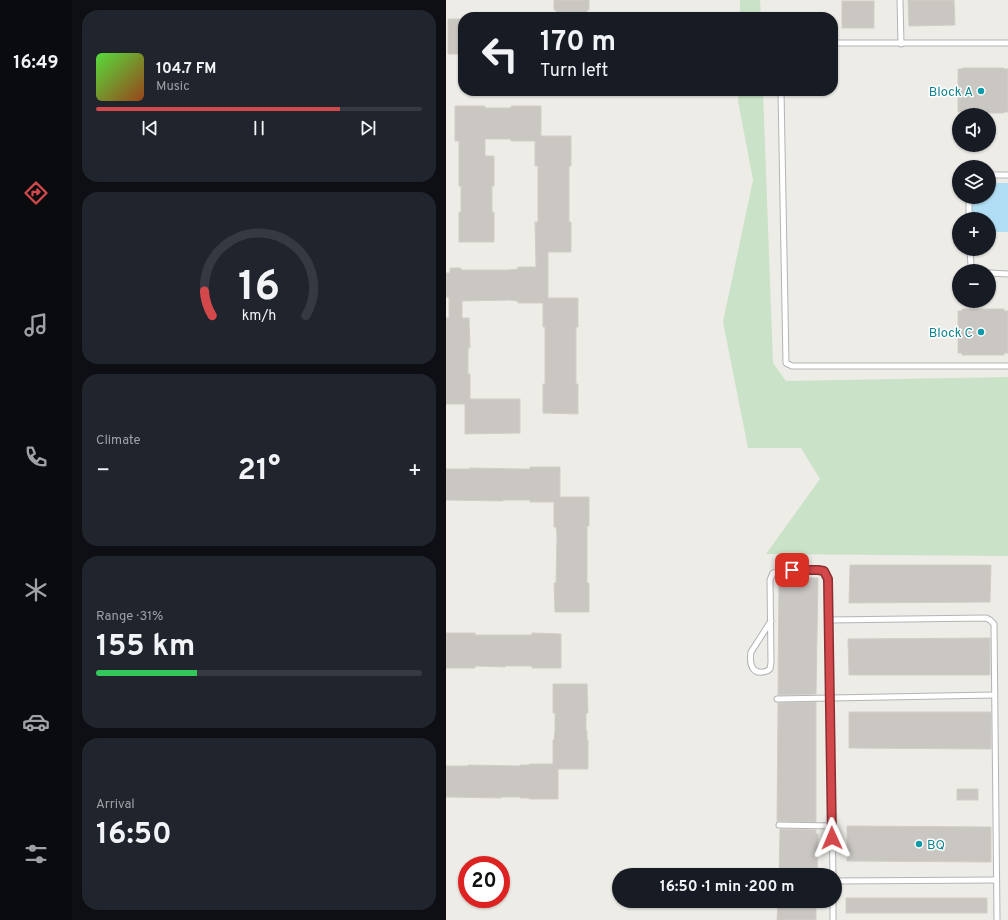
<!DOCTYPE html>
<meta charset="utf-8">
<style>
body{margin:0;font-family:Overpass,sans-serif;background:#20242c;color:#f1f3f6;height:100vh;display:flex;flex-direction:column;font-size:15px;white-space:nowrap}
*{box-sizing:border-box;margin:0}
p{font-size:13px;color:#9ea1a6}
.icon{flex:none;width:22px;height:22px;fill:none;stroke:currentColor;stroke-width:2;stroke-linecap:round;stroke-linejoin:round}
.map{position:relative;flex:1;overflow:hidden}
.sheet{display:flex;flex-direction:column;gap:10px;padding:10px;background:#0d0f14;width:374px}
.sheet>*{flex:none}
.hud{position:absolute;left:12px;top:12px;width:380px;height:84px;border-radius:16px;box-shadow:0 1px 3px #0004;background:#171b24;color:#f1f3f6;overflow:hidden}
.controls{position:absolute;left:506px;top:108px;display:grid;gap:8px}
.controls a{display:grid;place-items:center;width:44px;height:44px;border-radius:50%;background:#171b24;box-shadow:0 1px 3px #0004;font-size:20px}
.speed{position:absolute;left:12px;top:856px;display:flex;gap:8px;font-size:20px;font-weight:700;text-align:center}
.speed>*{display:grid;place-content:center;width:52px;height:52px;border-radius:50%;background:#171b24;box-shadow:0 1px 3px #0004;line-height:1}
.speed .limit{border:6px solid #d22;background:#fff;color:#111}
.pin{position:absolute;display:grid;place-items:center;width:34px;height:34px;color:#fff;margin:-17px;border-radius:8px;box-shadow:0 2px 6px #0006}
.me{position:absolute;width:44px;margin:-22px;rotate:359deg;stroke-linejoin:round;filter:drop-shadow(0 0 3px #0008)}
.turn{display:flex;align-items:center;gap:14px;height:84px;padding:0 16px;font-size:18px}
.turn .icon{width:52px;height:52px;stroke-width:2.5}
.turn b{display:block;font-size:28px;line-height:34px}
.big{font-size:30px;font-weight:700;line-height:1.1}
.sheet .card{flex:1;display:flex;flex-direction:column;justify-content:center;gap:6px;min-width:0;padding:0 14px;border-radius:16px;background:#20242c}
.sheet .dial{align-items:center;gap:0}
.dial svg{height:104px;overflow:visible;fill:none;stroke:#363941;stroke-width:7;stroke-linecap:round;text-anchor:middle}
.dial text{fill:#f1f3f6;stroke:none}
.song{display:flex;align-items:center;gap:12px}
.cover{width:48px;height:48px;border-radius:6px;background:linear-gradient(135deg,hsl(110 70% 55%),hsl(20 70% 35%))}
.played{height:4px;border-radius:2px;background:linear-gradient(90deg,#d3484b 75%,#363941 75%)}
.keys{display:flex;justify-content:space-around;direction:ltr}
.heat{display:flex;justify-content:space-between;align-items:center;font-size:22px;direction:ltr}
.charge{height:6px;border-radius:3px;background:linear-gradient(90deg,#34c759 31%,#363941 0)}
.trip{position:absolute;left:166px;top:868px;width:230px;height:40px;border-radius:20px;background:#171b24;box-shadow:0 1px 3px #0004;font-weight:700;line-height:40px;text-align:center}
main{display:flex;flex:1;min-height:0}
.dock{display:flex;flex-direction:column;width:72px;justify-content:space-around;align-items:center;background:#090b0e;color:#9ea1a6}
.dock .icon{width:28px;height:28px}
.dock .on{color:#d3484b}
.dock b{font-size:18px;color:#f1f3f6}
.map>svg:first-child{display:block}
.green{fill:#cae2c7}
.water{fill:#b1def4}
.building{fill:#cac7c3;stroke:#d2cdc6}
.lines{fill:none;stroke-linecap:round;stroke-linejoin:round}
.lane-casing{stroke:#b2b4b7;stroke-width:7}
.lane{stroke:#fff;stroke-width:5}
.route-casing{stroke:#892f31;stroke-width:10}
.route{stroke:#d3484b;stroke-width:7}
.culture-dot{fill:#0f9aa8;stroke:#fff;stroke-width:1.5}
.labels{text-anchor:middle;stroke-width:3;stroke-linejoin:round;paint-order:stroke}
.culture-label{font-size:13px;fill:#0d838f;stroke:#fff;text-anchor:end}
</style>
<main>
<nav class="dock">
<b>16:49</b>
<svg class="icon on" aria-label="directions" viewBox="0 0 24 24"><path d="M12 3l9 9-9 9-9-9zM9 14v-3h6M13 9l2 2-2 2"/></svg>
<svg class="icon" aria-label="music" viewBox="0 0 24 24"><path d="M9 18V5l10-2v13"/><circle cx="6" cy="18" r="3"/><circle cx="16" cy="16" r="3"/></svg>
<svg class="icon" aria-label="phone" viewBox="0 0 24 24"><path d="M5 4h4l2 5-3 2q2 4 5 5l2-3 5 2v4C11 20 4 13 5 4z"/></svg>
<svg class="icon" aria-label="climate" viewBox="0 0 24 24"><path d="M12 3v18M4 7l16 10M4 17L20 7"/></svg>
<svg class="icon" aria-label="car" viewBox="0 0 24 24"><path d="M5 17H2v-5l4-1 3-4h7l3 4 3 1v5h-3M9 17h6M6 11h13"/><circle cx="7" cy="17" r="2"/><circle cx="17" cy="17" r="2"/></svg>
<svg class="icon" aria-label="filters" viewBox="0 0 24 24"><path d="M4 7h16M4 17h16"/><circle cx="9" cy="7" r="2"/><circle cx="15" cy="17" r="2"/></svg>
</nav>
<section class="sheet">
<div class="card">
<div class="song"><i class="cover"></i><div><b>104.7 FM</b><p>Music</p></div></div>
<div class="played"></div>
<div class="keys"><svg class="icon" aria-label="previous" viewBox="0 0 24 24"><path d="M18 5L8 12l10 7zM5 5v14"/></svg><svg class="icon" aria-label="pause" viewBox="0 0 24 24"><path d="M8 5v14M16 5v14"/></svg><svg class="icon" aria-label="next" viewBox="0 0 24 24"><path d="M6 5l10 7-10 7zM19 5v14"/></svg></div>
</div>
<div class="card dial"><svg viewBox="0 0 100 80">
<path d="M14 69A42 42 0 1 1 86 69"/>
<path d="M14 69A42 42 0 0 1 8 50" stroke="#d3484b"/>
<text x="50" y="56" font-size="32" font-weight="700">16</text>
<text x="50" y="72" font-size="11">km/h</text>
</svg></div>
<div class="card"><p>Climate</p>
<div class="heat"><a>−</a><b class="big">21°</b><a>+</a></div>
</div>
<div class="card"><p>Range · 31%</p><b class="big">155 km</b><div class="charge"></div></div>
<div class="card"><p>Arrival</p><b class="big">16:50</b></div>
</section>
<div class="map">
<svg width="562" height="920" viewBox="0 0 562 920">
<rect width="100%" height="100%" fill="#eeece7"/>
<g class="green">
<polygon points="294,0 314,0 315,17 294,17"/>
<polygon points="293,91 317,91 327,363 340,381 562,377 562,556 320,554 374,479 355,448 302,448 277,322 307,180 292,101"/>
</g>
<polygon class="water" points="543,183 562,183 562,232 543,232 543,219 520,219 520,197 543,197"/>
<g class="building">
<polygon points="108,0 143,0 143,10 141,10 141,17 110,17 110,10 108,10"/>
<polygon points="462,0 508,0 509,25 463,26"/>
<rect x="396" y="1" width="32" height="27"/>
<polygon points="2,19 15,19 15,24 17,24 17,49 15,49 15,54 2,54"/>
<polygon points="516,68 558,68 558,69 562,69 562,112 558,112 558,113 516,113 516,112 512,112 512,69 516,69"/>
<polygon points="9,106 39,106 39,108 65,108 65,106 95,106 95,136 125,136 125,166 123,166 123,222 125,222 125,252 102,252 102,298 132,298 132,327 130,327 130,384 132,384 132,414 97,413 97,384 99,384 99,327 97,327 97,303 72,303 72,301 63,300 16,301 16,318 23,318 24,348 22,348 22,374 24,374 24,399 74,399 74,433 19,434 19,404 0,404 0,318 3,318 3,297 0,297 0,273 4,273 4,268 15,268 15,270 63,270 72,269 72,267 90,267 89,222 92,222 92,166 89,166 89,141 65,141 65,139 39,139 39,156 48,156 48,186 46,186 46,212 48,212 48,242 13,242 13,212 15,212 15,186 13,186 13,141 9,141"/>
<polygon points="516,309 558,309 558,311 562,311 562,353 558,353 558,355 516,355 516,353 512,353 512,311 516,311"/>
<polygon points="84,467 114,467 114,497 143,497 143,526 141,526 141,583 143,583 143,612 109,612 108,583 110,583 111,535 110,527 108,527 108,502 84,502 84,500 57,500 57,501 0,500 0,469 24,469 24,468 75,469 84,469"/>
<polygon points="404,565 545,565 544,602 403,603"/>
<polygon points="333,577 372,578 370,694 332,695"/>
<polygon points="0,633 29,633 29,635 86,635 86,633 115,634 115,668 86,668 86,666 59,666 59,667 29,666 29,668 0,668"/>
<polygon points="544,638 544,675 403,675 402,639"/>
<polygon points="107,684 141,684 142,713 140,713 140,731 141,731 141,740 142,740 142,769 112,769 112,799 83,799 83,798 74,798 74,797 55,797 55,798 0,797 0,766 22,766 22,765 74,766 74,765 83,765 83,764 107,764 107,740 108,740 109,731 109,713 107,713"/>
<polygon points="370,702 370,822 331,821 332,703"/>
<polygon points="403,712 545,712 545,749 403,748"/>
<rect x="511" y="789" width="21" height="11"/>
<polygon points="401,826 545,827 545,862 401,861"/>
<polygon points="334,829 370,830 370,834 372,834 371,875 333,875"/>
<rect x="400" y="898" width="141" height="15"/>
<polygon points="332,901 370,901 370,920 331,920"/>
</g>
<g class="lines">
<g class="lane-casing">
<g id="lane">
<polyline points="454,0 455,44"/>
<polyline points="387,43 562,43"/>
<polyline points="335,91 340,363 346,366 562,366"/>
<polyline points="543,175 562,175"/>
<polyline points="523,197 523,219"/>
<polyline points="524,249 525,266 527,271"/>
<polyline points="543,273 562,274"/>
<polyline points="383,620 540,618 544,620 548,624 551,920"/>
<path d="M325,621L305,652C303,664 306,676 321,671L324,669L325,662L324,580L327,573L334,571L372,570L378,571L382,579L387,875"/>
<polyline points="331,699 548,695"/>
<polyline points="333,825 386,826"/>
<polyline points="389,881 550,880"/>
<polyline points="387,901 387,920"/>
</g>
</g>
<use href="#lane" class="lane"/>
</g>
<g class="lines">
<g class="route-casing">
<polyline id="route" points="346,570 372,570 378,571 382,579 386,838"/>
</g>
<use href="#route" class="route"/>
</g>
<g class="culture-dot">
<circle cx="535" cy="91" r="4"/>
<circle cx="535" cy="332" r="4"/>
<circle cx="473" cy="844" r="4"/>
</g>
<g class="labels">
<g class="culture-label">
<text x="527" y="96">Block A</text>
<text x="527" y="337">Block C</text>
<text x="481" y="849" text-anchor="start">BQ</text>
</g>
</g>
</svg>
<div class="controls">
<a><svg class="icon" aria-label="sound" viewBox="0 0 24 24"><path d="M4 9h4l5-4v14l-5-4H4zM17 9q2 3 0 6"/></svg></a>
<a><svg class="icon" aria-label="layers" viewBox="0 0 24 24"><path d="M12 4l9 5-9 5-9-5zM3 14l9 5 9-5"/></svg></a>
<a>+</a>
<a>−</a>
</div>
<div class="speed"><div class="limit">20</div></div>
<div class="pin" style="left:346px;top:570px;background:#d93025"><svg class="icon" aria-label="arrive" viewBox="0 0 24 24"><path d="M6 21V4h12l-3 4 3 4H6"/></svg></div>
<svg class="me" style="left:386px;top:838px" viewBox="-20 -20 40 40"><path d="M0-17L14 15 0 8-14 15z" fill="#d3484b" stroke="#fff" stroke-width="4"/></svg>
<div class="trip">16:50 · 1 min · 200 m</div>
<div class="hud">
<div class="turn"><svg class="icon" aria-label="left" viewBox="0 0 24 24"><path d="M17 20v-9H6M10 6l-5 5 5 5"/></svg><div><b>170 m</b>Turn left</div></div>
</div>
</div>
</main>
